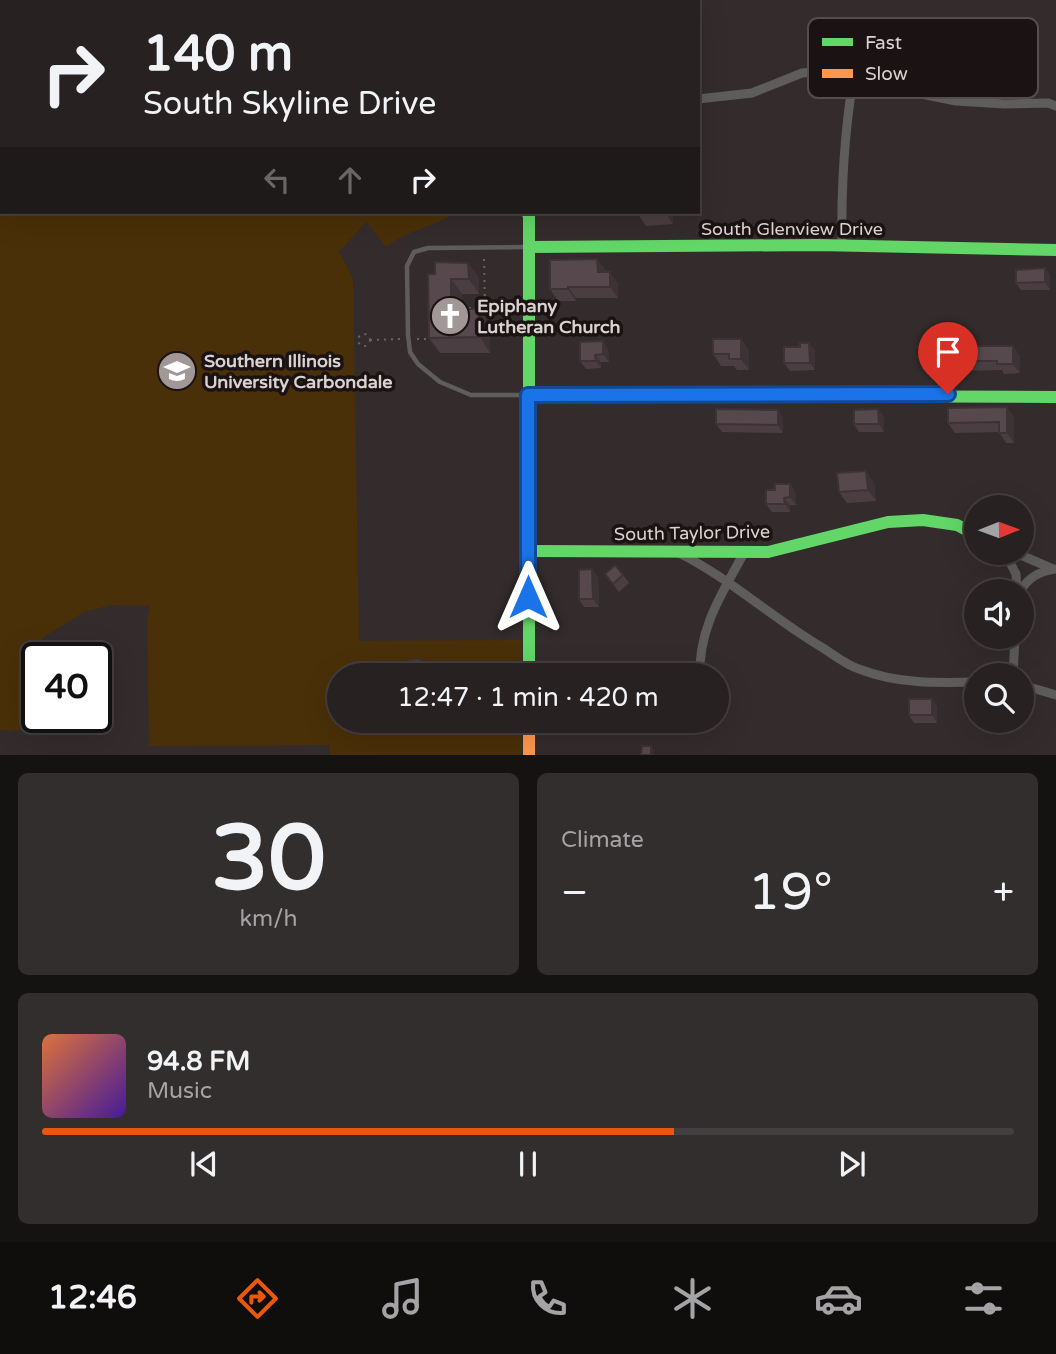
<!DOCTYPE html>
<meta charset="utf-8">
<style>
body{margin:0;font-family:"Varela Round",sans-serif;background:#332e2e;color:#f1f3f6;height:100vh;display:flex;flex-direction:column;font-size:26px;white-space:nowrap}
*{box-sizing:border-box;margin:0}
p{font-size:23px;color:#a4a3a5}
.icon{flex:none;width:38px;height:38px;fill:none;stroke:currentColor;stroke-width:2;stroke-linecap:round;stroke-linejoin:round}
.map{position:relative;height:755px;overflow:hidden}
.panel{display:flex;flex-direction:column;gap:18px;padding:18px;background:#151212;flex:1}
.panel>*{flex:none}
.top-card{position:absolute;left:0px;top:0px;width:700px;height:214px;box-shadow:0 7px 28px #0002,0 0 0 2px #433e3f;background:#272121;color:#f1f3f6;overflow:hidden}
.needle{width:46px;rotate:89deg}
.fabs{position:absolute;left:964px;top:495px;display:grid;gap:14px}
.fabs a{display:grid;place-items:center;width:70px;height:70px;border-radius:50%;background:#272121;box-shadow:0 7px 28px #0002,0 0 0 2px #433e3f;font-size:35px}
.speed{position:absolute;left:21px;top:642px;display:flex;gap:14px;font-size:35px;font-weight:700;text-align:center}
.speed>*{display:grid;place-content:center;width:91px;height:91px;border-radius:50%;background:#272121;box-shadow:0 7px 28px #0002,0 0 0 2px #433e3f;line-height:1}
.speed .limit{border:4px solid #111;border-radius:10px;background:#fff;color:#111}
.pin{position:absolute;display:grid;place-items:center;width:60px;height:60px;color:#fff;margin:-72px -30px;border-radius:50% 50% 50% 0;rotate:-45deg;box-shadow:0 0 7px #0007}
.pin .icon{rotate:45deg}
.me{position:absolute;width:77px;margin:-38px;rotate:0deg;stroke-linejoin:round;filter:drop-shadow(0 0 5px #0008)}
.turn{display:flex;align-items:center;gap:24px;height:147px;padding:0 28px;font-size:32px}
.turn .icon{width:91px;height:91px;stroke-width:2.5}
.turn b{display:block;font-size:49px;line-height:60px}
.lanes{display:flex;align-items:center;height:66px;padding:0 28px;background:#0003;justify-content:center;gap:35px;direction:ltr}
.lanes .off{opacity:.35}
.big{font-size:52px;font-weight:600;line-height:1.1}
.panel .widget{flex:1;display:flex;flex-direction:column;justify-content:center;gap:10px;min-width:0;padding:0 24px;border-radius:10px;background:#332e2e}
.panel .dial{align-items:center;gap:0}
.dial b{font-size:91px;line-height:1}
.song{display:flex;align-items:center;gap:21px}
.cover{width:84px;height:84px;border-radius:10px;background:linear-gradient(135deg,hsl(20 70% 55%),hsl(260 70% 35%))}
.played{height:7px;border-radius:4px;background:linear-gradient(90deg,#ea580c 65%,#433e3f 65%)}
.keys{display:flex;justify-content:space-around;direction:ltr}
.heat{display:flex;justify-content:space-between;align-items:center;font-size:38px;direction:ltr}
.panel .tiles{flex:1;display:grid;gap:18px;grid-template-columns:1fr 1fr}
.widget:last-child{grid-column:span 2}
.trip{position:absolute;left:327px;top:663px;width:402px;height:70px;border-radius:35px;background:#272121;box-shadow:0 7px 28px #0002,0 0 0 2px #433e3f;font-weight:600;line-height:70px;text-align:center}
.tabs{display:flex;height:112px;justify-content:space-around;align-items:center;background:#100d0d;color:#a4a3a5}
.tabs .icon{width:49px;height:49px}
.tabs .current{color:#ea580c}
.tabs b{font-size:32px;color:#f1f3f6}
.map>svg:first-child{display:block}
.green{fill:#4a3009}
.water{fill:#6a3f64}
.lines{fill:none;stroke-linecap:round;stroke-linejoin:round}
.path{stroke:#696564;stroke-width:2;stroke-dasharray:2 5;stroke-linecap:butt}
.lane{stroke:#5f5c5c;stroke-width:4.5}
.street{stroke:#5f5c5c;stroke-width:9}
.fast{stroke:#63d668;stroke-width:12}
.slow{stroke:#ff974d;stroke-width:12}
.wall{fill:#4b3e42}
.shaded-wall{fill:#3d3236}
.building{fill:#57484d;stroke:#3d3236;stroke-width:2}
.route-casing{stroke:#114b97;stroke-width:18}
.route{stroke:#1a73e8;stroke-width:12}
.labels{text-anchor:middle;stroke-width:7;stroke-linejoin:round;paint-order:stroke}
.street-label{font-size:18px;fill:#dcd1d1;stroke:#1b1313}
.poi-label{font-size:18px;font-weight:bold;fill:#dcd1d1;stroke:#1b1313;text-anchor:start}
.key{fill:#1b1313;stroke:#554c4c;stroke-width:2}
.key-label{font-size:19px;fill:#dcd1d1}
</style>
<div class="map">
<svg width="1056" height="756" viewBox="0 0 1056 756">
<rect width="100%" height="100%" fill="#342c2c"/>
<path class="green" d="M0,130L2,212H457C434,227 409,229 386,247L366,222L339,252L353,279L359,641L522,640V675L340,676V721H521L522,755H330V745L149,746L147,619L150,606L111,605L84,612L42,638V658H37V676L31,689V731L0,730Z"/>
<rect class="water" x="98" y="0" width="220" height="2"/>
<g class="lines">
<g class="path">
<polyline points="462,308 485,308 484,257"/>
<circle cx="364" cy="340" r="6"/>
<polyline points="417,339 428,339"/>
<polyline points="370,340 400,339"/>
</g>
<polyline class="lane" points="526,395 471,395 440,382 418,364 410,352 408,335 407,266 414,252 428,248 528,247"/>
<g class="street">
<polyline points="698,99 752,93 802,73 825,71 853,80 956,101 1004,104 1048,103 1056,106"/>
<path d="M842,245C841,189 844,136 853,80"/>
<path d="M679,553C729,578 770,616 818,645C832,653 844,664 859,669C897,684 937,683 976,682"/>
<polyline points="1005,553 1016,574 1017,592"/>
<polyline points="1016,553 1053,569"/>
<path d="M1020,592C1028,577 1040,571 1056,569"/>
<path d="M700,676C698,628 723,592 745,551"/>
<polyline points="1013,676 1015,637"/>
<polyline points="1022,685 1056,695"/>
</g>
<g class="fast">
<polyline points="531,0 531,2"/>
<polyline points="0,122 2,122"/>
<polyline points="527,212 529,216 529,676"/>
<polyline points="529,247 818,245 1056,250"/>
<polyline points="528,395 1056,397"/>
<polyline points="528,551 768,552 888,522 923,520 957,525 976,535"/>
</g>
<polyline class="slow" points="529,721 529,756"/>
</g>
<g class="wall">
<polygon points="673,212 673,224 646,226 638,214"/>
<polygon points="597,259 606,271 606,272 618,284 618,298 576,298 576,301 558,301 550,289"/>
<polygon points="468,263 479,278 479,294 462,294 462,309 490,324 490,353 440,353 429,338 435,274"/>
<polygon points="1045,268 1050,275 1050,290 1021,290 1016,283"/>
<polygon points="741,339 749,351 749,370 737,370 734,366 721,366 713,354"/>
<polygon points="963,341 967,346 1020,355 1020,373 1004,374 1002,370 962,371 955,361"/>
<polygon points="608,349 609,362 601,362 601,368 586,369 580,361"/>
<polygon points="815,350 815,370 790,371 784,363"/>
<polygon points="878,409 884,417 884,432 859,432 854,424"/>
<polygon points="778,410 783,418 783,433 722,432 716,424"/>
<polygon points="1014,417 1014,443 1006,443 999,432 955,433 948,423"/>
<polygon points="866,471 874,483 876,501 847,503 839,492"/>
<polygon points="790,484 795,491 796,505 790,505 790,512 772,512 766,504 775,490"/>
<polygon points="592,569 598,577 599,607 584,607 579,599"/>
<polygon points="605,574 623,575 629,583 619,592"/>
<polygon points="932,699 937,707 937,723 914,723 909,715"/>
</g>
<g class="shaded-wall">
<polygon points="665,212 673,212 673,224 665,213"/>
<polygon points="597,259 606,271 606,284 598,272"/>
<polygon points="468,263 479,278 479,294 469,279"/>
<polygon points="1045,268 1050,275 1050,290 1045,282"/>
<polygon points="610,272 618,284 618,298 610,287"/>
<polygon points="451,279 462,294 462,324 451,309"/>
<polygon points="568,287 576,298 576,301 568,289"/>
<polygon points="479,309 490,324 490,353 480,337"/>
<polygon points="741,339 749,351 749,370 741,359"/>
<polygon points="603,341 608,349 609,362 603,354"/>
<polygon points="809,343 815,350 815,370 810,363"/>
<polygon points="1013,346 1020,355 1020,373 1013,364"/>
<polygon points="595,355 601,362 601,368 596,361"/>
<polygon points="1007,407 1014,417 1014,443 1007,433"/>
<polygon points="878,409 884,417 884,432 879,424"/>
<polygon points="778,410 783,418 783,433 778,425"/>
<polygon points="866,471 874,483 876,501 868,490"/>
<polygon points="790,484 795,491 796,505 790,497"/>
<polygon points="784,498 790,505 790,512 785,504"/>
<polygon points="592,569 598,577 599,607 593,599"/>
<polygon points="420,659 429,672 429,668 434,676 425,676 420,668"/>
<polygon points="932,699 937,707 937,723 932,715"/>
<polygon points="651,746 654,750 653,755 651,755"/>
</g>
<g class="building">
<polygon points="638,212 665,212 665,213 638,214"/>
<polygon points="597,259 598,272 610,272 610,287 568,287 568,289 550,289 550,260"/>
<polygon points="435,262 468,263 469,279 451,279 451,309 479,309 480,337 429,338 428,274 435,274"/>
<polygon points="1045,268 1045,282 1016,283 1016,270"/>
<polygon points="713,339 741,339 741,359 729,359 729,354 713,354"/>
<polygon points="603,341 603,354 595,355 596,361 580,361 580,342"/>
<polygon points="955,341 963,341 963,346 1013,346 1013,364 997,364 997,361 955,361"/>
<polygon points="800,343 809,343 810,363 784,363 784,347 800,347"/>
<polygon points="1007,407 1007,433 999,433 999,422 948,423 948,408"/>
<polygon points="716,409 778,410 778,425 716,424"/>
<polygon points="878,409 879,424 854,424 854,410"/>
<polygon points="866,471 868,490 839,492 837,473"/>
<polygon points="775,484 790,484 790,497 784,498 785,504 766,504 766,490 775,490"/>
<polygon points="615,565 623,575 613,584 605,574"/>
<polygon points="592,569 593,599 579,599 579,570"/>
<polygon points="420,659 420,668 429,668 429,676 411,676 409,660"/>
<rect x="909" y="699" width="23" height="16"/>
<polygon points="642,746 651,746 651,755 641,755"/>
</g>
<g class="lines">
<g class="route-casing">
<polyline id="route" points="528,597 528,395 948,394"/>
</g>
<use href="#route" class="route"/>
</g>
<defs>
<g id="church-disc" transform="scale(2.0125)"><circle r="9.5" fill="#a19797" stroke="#1b1313"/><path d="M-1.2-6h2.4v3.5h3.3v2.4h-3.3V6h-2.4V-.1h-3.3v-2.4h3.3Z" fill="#fff"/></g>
<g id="university-disc" transform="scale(2.0125)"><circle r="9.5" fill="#a19797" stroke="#1b1313"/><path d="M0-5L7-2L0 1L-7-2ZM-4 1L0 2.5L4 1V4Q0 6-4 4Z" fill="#fff"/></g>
</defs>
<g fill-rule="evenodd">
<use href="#church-disc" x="450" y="316"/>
<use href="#university-disc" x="177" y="371"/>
</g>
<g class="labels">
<g class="street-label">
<text x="792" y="235">South Glenview Drive</text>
<text transform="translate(692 533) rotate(-1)" y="6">South Taylor Drive</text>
</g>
<g class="poi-label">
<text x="477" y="312">Epiphany<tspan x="477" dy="21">Lutheran Church</tspan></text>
<text x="204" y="367">Southern Illinois<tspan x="204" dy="21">University Carbondale</tspan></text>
</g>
</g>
<rect x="808" y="18" width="230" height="80" rx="10" class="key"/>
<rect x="822" y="38" width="31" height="8" fill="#63d668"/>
<rect x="822" y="69" width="31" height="9" fill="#ff974d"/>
<g class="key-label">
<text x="865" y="49">Fast</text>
<text x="865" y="80">Slow</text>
</g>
</svg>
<div class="fabs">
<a><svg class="needle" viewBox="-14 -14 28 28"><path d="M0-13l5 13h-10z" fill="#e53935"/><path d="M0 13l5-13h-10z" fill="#a4a3a5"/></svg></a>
<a><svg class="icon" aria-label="sound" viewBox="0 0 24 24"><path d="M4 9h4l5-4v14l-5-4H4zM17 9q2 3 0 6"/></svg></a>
<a><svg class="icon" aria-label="search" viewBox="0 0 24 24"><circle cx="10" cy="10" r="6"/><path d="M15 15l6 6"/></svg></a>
</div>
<div class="speed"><div class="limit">40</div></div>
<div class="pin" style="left:948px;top:394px;background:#d93025"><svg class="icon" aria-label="arrive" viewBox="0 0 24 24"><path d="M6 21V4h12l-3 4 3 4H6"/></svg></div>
<svg class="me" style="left:528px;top:597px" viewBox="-20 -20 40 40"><path d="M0-17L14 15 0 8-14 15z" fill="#1a73e8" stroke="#fff" stroke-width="4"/></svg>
<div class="trip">12:47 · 1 min · 420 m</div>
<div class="top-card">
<div class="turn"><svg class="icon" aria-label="right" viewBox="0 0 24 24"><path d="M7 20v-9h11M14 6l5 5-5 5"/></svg><div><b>140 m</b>South Skyline Drive</div></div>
<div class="lanes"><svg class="icon off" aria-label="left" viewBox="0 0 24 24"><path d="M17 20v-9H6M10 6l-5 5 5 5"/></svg><svg class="icon off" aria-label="ahead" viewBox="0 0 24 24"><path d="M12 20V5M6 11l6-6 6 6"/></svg><svg class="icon" aria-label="right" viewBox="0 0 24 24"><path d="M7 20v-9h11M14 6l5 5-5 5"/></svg></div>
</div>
</div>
<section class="panel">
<div class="tiles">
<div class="widget dial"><b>30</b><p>km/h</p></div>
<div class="widget"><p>Climate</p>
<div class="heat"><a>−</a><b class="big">19°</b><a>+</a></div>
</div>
<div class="widget">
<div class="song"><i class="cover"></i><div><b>94.8 FM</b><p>Music</p></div></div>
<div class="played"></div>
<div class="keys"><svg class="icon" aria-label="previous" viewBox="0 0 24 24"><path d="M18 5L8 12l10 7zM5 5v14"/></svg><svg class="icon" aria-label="pause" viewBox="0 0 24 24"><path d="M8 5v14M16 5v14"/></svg><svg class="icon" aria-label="next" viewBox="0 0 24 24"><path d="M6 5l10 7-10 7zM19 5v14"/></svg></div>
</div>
</div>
</section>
<nav class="tabs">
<b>12:46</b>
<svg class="icon current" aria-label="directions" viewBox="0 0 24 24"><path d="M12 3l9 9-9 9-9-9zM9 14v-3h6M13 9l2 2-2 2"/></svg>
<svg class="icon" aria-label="music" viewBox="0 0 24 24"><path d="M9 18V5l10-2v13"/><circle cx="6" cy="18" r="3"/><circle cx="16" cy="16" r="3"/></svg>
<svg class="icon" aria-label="phone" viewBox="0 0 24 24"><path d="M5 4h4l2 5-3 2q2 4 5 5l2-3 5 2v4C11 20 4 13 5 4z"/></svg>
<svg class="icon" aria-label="climate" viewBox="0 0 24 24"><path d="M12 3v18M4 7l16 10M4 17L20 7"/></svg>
<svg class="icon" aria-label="car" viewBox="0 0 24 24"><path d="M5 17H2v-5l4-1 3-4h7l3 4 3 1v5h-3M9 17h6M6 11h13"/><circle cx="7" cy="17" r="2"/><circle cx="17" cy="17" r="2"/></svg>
<svg class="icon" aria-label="filters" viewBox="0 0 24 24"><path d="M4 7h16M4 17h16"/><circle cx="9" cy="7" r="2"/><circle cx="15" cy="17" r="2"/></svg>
</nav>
